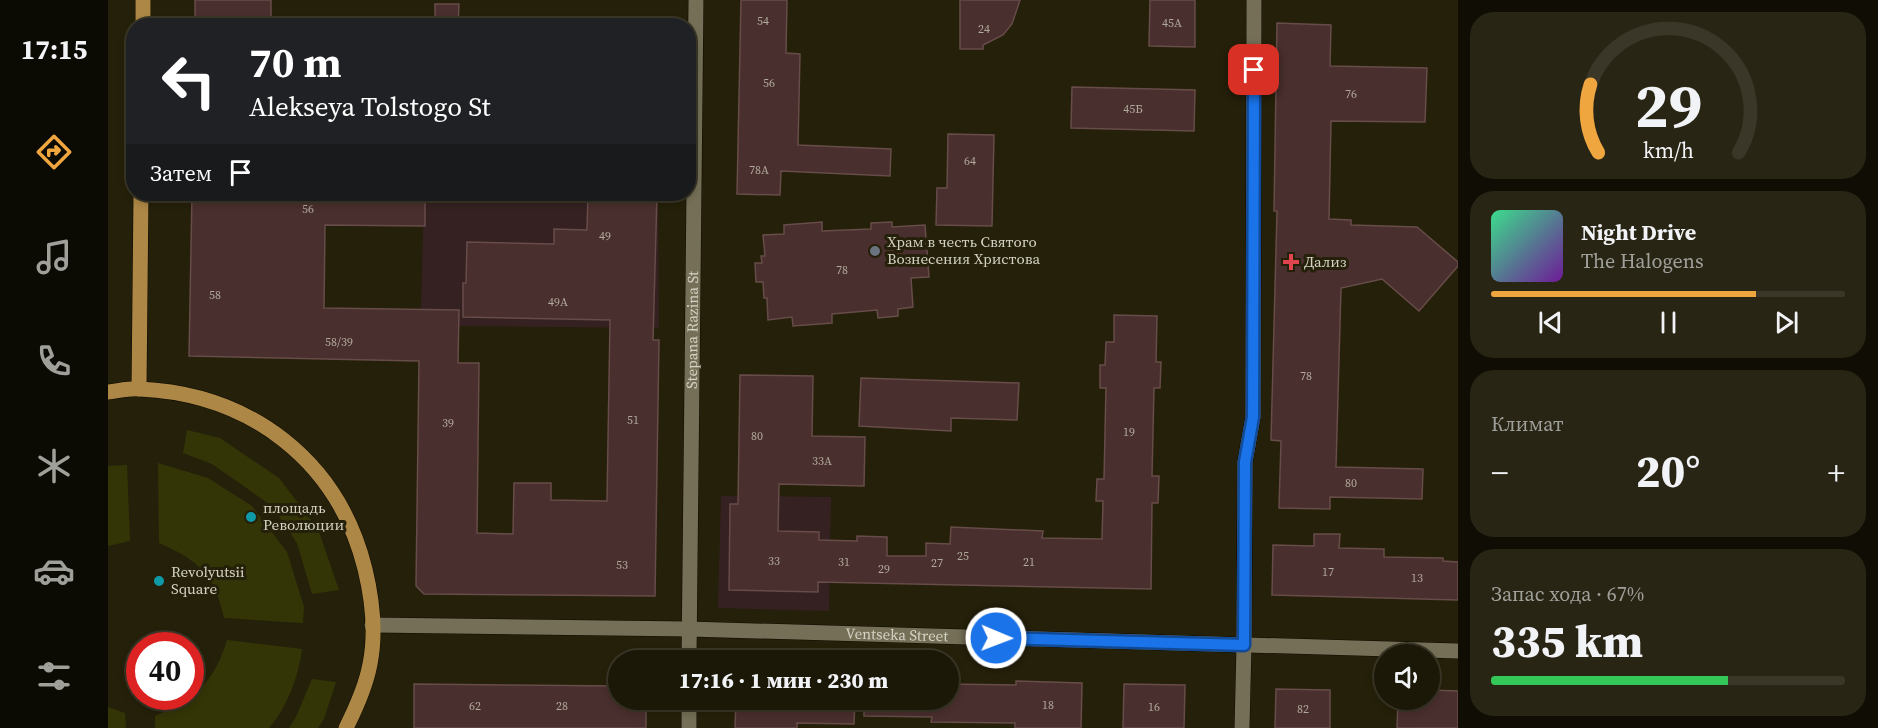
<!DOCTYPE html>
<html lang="ru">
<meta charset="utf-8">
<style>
body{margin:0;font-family:"Source Serif 4",serif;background:#292515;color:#f1f3f6;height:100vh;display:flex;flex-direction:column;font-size:22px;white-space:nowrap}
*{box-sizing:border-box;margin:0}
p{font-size:20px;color:#a0a09b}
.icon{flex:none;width:33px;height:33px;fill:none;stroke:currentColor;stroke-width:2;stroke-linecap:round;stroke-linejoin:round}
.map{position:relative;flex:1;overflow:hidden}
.details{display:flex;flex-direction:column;gap:12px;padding:12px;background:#0f0d04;width:420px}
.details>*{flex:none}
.banner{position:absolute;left:18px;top:18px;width:570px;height:183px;border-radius:24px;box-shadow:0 3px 9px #0003,0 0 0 2px #3a3728;background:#202124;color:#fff;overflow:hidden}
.controls{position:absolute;left:1266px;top:644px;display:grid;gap:12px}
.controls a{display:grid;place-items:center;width:66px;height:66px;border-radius:50%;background:#1c1807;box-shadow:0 3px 9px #0003,0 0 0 2px #3a3728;font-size:30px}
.speed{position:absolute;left:18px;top:632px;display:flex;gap:12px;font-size:30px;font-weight:700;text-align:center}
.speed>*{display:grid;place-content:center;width:78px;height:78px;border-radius:50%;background:#1c1807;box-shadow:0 3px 9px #0003,0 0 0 2px #3a3728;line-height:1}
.speed .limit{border:9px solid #d22;background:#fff;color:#111}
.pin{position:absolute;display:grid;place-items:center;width:51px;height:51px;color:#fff;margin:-26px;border-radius:12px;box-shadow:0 3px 9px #0006}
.me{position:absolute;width:66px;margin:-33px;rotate:91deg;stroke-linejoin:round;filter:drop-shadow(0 0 4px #0008)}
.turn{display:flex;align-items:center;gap:21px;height:126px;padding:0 24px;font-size:27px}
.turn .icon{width:78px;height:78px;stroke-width:2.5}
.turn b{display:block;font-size:42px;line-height:51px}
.then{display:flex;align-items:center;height:57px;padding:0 24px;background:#0003;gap:12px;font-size:22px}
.big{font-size:45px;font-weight:800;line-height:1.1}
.details .widget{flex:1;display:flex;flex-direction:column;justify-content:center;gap:9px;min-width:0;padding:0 21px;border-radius:24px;background:#292515}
.details .dial{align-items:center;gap:0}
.dial svg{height:156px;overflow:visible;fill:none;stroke:#3a3728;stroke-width:7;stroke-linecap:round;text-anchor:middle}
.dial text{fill:#f1f3f6;stroke:none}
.song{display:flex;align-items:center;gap:18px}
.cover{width:72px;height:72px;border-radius:9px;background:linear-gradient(135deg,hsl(150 70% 55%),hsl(280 70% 35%))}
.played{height:6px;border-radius:3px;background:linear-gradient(90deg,#f0a63f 75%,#3a3728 75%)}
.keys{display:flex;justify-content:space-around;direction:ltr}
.heat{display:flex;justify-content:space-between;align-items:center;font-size:33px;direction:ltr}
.charge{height:9px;border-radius:4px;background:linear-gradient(90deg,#34c759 67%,#3a3728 0)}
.trip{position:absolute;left:500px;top:650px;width:351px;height:60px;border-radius:30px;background:#1c1807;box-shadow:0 3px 9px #0003,0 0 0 2px #3a3728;font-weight:800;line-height:60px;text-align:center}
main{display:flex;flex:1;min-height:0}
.menu{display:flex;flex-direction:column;width:108px;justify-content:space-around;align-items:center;background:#0b0a03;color:#a0a09b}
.menu .icon{width:42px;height:42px}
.menu .current{color:#f0a63f}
.menu b{font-size:27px;color:#f1f3f6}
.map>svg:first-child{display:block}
.education{fill:#352122}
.green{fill:#333507}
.building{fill:#492f2d;stroke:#674c49;stroke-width:1.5}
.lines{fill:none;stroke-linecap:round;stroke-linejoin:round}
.minor-casing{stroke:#0e0a00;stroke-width:16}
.tertiary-casing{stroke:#0e0a00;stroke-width:16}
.primary-casing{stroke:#0e0a00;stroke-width:16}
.minor{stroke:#746f56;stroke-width:15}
.tertiary{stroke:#746f56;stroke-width:15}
.primary{stroke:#ad8745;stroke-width:15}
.route-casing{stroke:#114b97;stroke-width:15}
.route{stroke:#1a73e8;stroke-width:10}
.worship-dot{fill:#6b7280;stroke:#252009;stroke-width:2}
.health-dot{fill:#e0444e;stroke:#252009;stroke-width:2}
.culture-dot{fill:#0f9aa8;stroke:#252009;stroke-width:2}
.labels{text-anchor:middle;stroke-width:6;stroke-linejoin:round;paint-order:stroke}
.number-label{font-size:12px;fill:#b1a99e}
.poi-label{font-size:15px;fill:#d4d2c4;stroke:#252009;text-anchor:start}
.street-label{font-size:15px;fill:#d4d2c4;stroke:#252009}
</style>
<main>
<nav class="menu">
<b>17:15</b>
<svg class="icon current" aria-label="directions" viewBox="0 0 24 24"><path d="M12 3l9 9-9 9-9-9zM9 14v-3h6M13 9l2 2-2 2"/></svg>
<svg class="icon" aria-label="music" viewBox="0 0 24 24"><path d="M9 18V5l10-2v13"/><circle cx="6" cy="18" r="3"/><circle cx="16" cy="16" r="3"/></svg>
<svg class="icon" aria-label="phone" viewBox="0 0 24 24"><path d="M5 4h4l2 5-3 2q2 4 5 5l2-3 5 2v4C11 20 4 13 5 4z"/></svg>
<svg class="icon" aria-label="climate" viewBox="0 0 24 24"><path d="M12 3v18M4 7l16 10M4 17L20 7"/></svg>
<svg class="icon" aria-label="car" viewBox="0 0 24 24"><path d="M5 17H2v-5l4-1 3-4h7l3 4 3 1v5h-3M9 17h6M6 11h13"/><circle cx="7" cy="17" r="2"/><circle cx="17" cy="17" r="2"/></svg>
<svg class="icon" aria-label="filters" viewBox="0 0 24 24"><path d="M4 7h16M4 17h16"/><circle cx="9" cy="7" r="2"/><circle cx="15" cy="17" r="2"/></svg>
</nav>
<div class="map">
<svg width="1350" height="728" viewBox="0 0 1350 728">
<rect width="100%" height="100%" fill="#252009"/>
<g class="education">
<polygon points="316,194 550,194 551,328 351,326 313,309"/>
<polygon points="613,496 723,497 721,611 610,608"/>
</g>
<g class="green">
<polygon points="79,430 112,438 171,478 210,529 231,590 204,594 189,543 164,506 104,464 75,453"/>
<path d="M50,463L100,478L144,506L179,552L196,607L195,623L116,618C107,575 90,560 51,543Z"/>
<polygon points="19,465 22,541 0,546 0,466"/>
<path d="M119,640L194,649C191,675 179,708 161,728H47V716C87,698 106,683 119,640Z"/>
<polygon points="204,679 228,682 216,719 210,728 181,728 188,717"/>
<polygon points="0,707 17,713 18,728 0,728"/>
</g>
<g class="building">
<polygon points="87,0 163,0 163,24 119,23 119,26 87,26"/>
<polygon points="633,0 679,0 678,53 692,54 690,145 783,149 782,176 673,171 672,195 629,194"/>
<polygon points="852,0 912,0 904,24 895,35 875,45 875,49 852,49"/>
<polygon points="1042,0 1087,0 1087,47 1041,46"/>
<polygon points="327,4 351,4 350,26 327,26"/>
<polygon points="1169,23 1223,25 1222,66 1319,68 1317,122 1223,121 1221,219 1243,220 1243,225 1309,227 1350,262 1350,266 1311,311 1274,279 1233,288 1228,467 1315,469 1314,499 1222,497 1222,509 1171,508 1173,441 1163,440 1169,211 1166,211"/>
<polygon points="964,87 1087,90 1086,131 963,128"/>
<polygon points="840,134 886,135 884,226 828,225 829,188 839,188"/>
<polygon points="84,194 317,194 317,226 217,225 216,308 351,310 350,363 371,363 369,533 405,534 406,483 443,483 443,500 499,501 502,320 355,317 355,283 358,283 359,242 446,244 446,229 479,230 480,194 549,194 545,340 551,340 547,596 316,594 308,586 311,361 81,356"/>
<polygon points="714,222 714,231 763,229 763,223 784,222 784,227 817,225 821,277 803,278 805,307 790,309 790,316 770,318 769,310 724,314 724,323 685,326 684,317 660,320 659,298 656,298 655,282 648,282 647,263 654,263 653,256 657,256 655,235 676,234 676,225"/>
<polygon points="1006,315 1049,316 1048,362 1053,362 1052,388 1046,388 1044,476 1051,476 1050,503 1044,503 1043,589 710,582 710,592 621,590 622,504 630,504 632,375 705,376 704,436 757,437 756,486 671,484 670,531 711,532 711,540 749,541 749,536 779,537 779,556 818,556 818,543 842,544 843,527 935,531 934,538 994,539 995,501 988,501 989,479 996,479 998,388 992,388 992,365 997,365 998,342 1006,342"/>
<polygon points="753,378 911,383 909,420 843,418 843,431 751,426"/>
<polygon points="1206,534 1232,534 1231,548 1276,549 1276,557 1335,558 1335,561 1350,562 1350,600 1164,595 1165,545 1206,546"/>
<polygon points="908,681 974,683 973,728 907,728 907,723 823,722 824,717 756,716 756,699 840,699 840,684 908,685"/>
<polygon points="306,684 510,686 510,699 538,699 538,728 306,728"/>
<polygon points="1016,684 1077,685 1076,728 1015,728"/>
<polygon points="1168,689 1222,690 1222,728 1167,728"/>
<polygon points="1322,690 1350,691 1350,728 1289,728 1290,699 1322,699"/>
<polygon points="628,699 747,699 746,724 689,723 689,728 627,728"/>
</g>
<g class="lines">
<g class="minor-casing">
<g id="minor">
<polyline points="1136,645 1137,462 1145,417 1146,0"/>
<path id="s1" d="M581,660L588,0"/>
<polyline points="581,728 581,699"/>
</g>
</g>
<g class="tertiary-casing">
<g id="tertiary">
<path id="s2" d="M264,625L581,629L1350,651"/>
<polyline points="1134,728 1136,645"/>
</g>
</g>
<g class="primary-casing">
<g id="primary">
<polyline points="35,26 35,0"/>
<polyline points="31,389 33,194"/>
<path d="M0,392C10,391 21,388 32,389C142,394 230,460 257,569C264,598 268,634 262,664C258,686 248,708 238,728"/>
</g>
</g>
<use href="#minor" class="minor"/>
<use href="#tertiary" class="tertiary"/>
<use href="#primary" class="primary"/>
</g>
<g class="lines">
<g class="route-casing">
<polyline id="route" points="888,638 1136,645 1137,462 1145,417 1146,70"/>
</g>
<use href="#route" class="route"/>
</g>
<circle class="worship-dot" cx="767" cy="251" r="6"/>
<path class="health-dot" d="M1180 253h6v6h6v6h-6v6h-6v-6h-6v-6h6z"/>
<g class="culture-dot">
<circle cx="143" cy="517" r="6"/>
<circle cx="51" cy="581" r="6"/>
</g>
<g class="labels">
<g class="number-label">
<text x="655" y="25">54</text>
<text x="1064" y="27">45А</text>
<text x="876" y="33">24</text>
<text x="661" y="87">56</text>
<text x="1243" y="98">76</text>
<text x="1025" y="113">45Б</text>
<text x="862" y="165">64</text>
<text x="651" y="174">78А</text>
<text x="200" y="213">56</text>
<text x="497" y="240">49</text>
<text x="734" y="274">78</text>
<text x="107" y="299">58</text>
<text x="450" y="306">49А</text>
<text x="231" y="346">58/39</text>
<text x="1198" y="380">78</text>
<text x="525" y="424">51</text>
<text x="340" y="427">39</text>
<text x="1021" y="436">19</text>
<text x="649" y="440">80</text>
<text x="714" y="465">33А</text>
<text x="1243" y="487">80</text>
<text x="855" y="560">25</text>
<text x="666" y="565">33</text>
<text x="736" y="566">31</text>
<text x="921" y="566">21</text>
<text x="829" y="567">27</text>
<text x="514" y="569">53</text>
<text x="776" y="573">29</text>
<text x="1220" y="576">17</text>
<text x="1309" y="582">13</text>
<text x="940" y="709">18</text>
<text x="367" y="710">62</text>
<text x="454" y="710">28</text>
<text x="1046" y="711">16</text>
<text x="1195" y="713">82</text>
</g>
<g class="poi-label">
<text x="779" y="247">Храм в честь Святого<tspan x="779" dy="17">Вознесения Христова</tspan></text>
<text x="1196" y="267">Дализ</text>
<text x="155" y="513">площадь<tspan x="155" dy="17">Революции</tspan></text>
<text x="63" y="577">Revolyutsii<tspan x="63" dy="17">Square</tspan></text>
</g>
<g class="street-label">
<text dy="5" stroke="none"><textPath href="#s1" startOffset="330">Stepana Razina St</textPath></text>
<text dy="5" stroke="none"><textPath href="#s2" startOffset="525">Ventseka Street</textPath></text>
</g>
</g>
</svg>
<div class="controls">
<a><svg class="icon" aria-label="sound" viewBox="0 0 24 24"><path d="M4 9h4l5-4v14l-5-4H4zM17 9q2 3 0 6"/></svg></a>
</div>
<div class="speed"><div class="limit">40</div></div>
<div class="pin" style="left:1146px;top:70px;background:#d93025"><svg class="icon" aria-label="arrive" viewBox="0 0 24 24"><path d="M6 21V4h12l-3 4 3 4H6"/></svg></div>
<svg class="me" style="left:888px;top:638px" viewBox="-20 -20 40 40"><circle r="17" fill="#1a73e8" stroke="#fff" stroke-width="3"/><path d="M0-11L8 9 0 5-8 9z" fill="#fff"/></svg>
<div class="trip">17:16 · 1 мин · 230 m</div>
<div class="banner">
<div class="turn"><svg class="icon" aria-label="left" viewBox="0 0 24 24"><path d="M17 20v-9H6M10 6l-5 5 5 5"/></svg><div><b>70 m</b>Alekseya Tolstogo St</div></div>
<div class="then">Затем<svg class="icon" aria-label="arrive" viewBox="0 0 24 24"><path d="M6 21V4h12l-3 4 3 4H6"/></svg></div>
</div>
</div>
<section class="details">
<div class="widget dial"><svg viewBox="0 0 100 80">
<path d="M14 69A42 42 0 1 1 86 69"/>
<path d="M14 69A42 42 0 0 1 10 34" stroke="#f0a63f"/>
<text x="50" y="56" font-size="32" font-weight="700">29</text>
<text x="50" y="72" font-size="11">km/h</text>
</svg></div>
<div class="widget">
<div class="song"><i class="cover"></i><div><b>Night Drive</b><p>The Halogens</p></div></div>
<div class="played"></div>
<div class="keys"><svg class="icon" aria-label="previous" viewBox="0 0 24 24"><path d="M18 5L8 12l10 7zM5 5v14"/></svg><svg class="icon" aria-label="pause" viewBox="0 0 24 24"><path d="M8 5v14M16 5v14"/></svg><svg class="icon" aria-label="next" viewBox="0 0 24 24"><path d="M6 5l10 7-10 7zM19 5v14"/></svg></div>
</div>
<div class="widget"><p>Климат</p>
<div class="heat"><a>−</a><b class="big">20°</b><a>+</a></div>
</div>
<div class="widget"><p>Запас хода · 67%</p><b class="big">335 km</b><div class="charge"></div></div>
</section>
</main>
